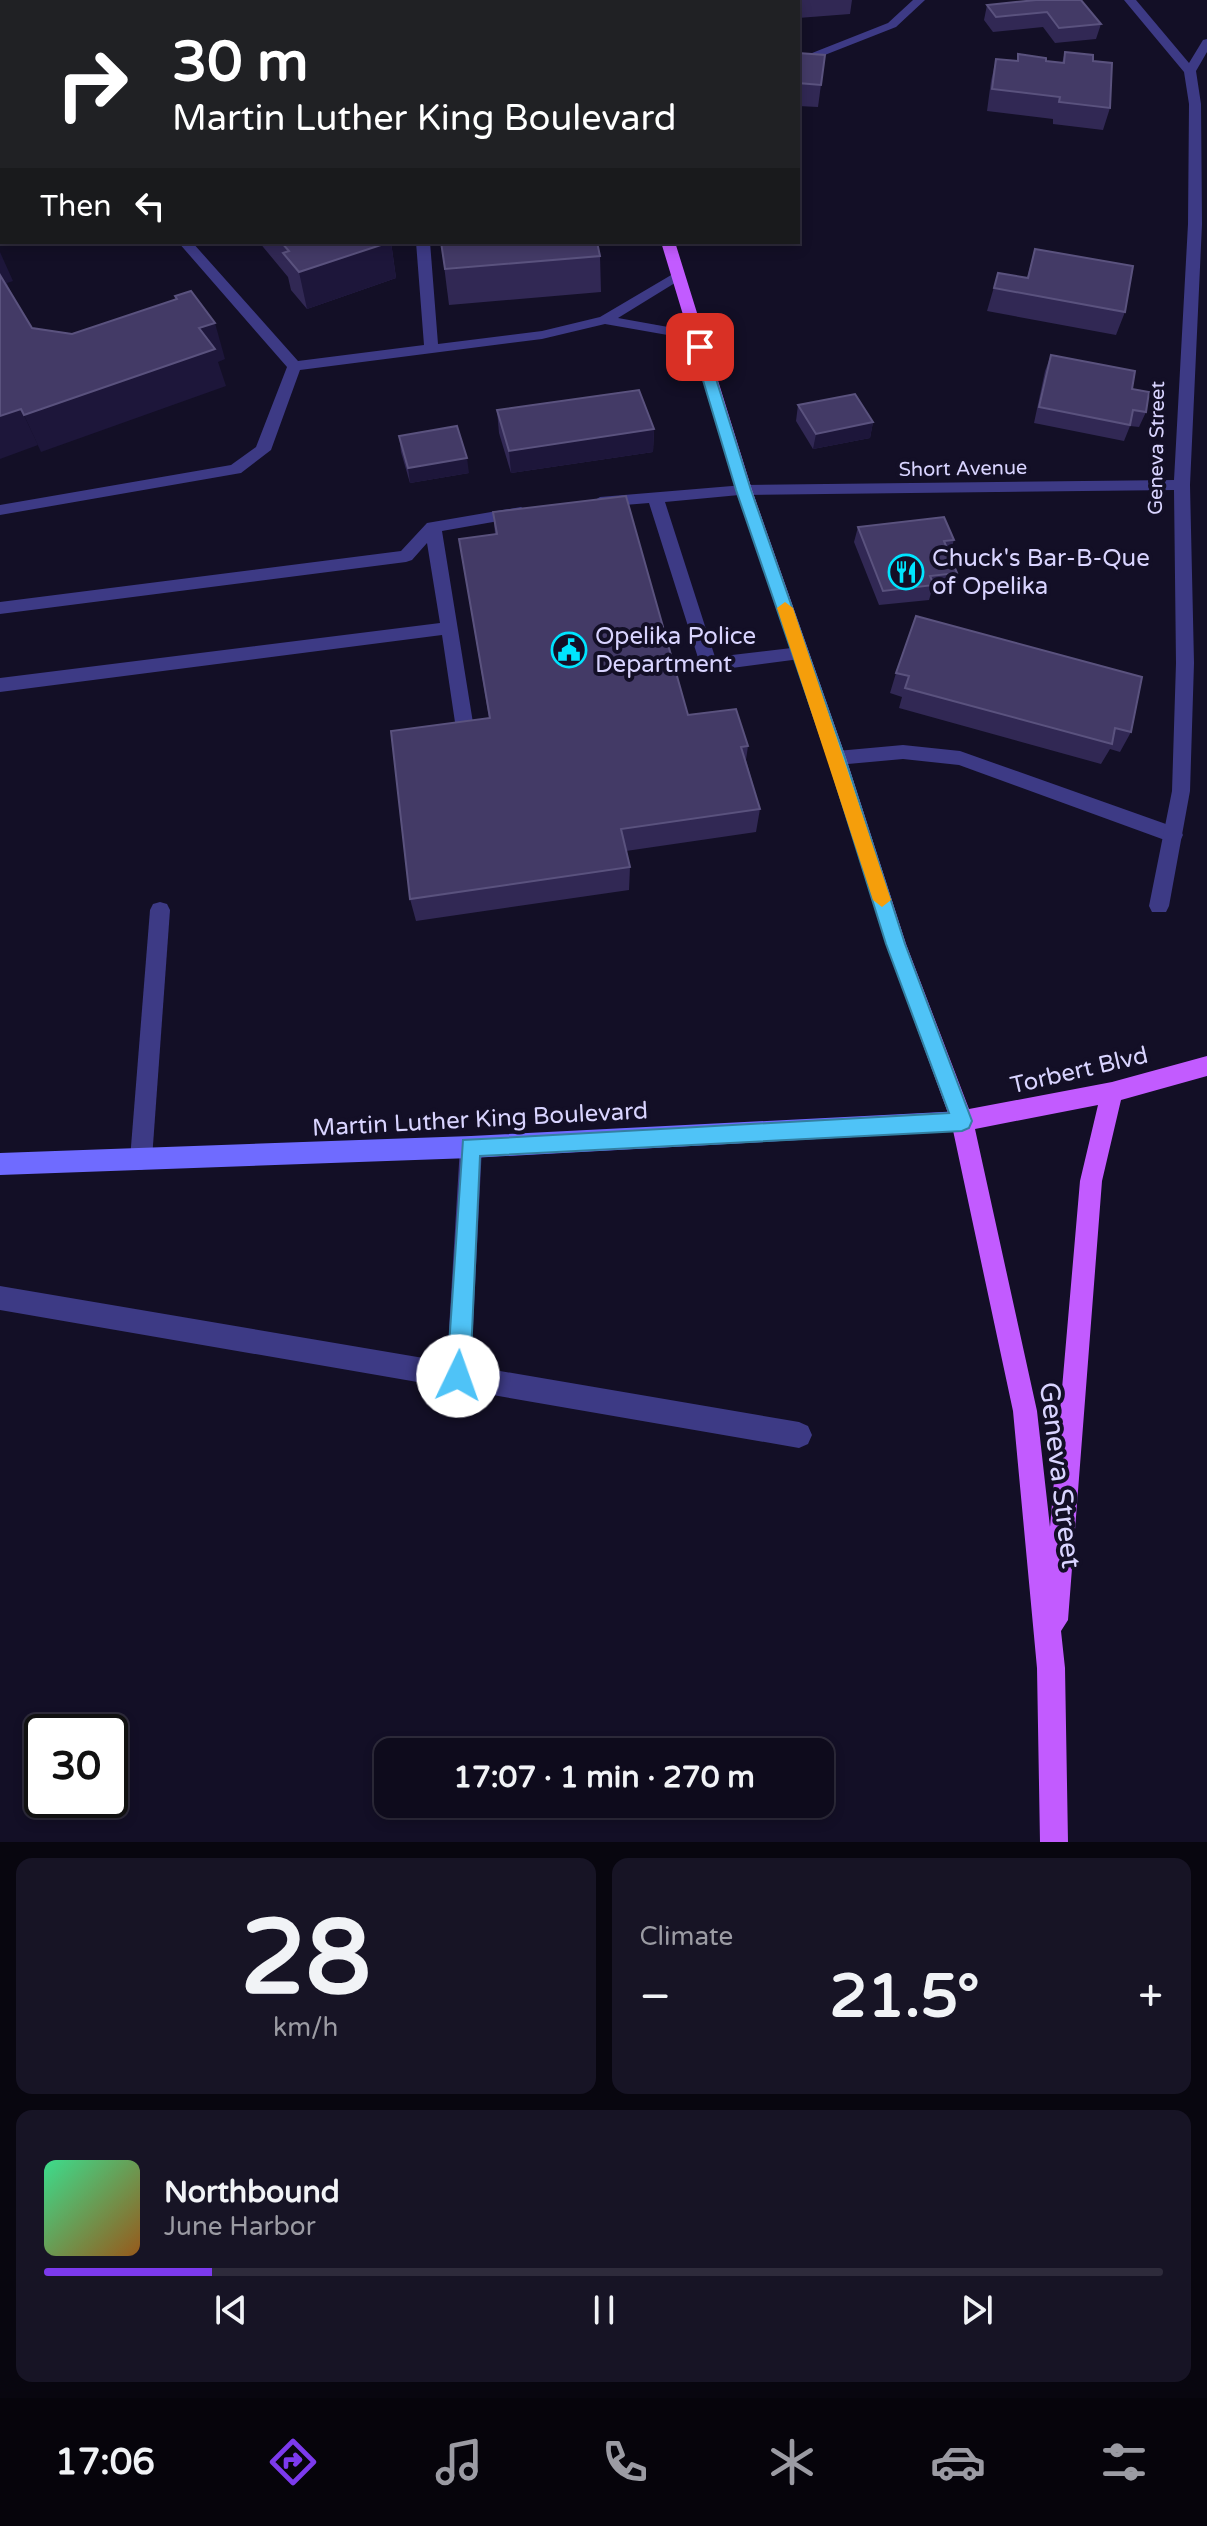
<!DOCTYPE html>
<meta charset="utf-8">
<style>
body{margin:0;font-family:"Varela Round",sans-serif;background:#171425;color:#f1f3f6;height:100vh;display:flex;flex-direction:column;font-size:30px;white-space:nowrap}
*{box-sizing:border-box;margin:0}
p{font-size:26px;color:#9b9ba3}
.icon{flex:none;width:44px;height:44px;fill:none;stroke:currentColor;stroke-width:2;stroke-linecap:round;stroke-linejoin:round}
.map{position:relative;height:1842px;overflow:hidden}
.sheet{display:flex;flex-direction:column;gap:16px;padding:16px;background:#08060f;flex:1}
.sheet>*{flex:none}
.banner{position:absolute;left:0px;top:0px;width:800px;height:244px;box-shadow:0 4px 12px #0003,0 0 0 2px #2e2b3b;background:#202124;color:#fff;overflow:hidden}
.speed{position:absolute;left:24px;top:1714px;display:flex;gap:16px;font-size:40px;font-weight:700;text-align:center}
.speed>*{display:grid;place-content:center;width:104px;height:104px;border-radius:50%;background:#0e0b1c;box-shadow:0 4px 12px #0003,0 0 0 2px #2e2b3b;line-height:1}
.speed .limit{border:4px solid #111;border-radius:12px;background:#fff;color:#111}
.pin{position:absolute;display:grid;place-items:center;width:68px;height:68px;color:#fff;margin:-34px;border-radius:16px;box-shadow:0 4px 12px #0006}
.me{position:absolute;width:88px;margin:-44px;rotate:3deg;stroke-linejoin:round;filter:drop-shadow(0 0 6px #0008)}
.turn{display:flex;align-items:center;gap:28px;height:168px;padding:0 40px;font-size:36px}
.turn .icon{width:104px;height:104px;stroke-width:2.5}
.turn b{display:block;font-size:56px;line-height:68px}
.then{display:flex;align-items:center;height:76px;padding:0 40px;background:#0003;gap:16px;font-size:30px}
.big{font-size:60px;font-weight:800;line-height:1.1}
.sheet .card{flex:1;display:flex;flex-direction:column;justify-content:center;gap:12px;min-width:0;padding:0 28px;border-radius:16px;background:#171425}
.sheet .dial{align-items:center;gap:0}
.dial b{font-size:104px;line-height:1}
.song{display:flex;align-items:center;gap:24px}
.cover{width:96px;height:96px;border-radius:12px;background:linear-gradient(135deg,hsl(150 70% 55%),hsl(30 70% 35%))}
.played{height:8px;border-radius:4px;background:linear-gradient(90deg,#7c3aed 15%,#2e2b3b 15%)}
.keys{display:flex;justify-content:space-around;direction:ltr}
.heat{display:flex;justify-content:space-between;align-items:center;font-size:44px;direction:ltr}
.sheet .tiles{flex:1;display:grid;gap:16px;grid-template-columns:1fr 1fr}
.card:last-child{grid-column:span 2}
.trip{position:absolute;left:374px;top:1738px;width:460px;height:80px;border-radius:16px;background:#0e0b1c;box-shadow:0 4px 12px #0003,0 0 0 2px #2e2b3b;font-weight:800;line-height:80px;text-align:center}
.tabs{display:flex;height:128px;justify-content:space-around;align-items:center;background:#06040b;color:#9b9ba3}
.tabs .icon{width:56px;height:56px}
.tabs .on{color:#7c3aed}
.tabs b{font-size:36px;color:#f1f3f6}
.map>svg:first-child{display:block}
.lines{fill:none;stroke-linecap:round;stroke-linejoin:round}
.service{fill:#3d3a85;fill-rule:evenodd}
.minor{fill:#3d3a85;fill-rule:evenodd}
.secondary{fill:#6f6bff;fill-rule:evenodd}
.primary{fill:#c25bff;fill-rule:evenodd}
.wall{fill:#312854}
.shaded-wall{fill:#1d163a}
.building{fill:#433a66;stroke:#5a527e;stroke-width:2}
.route{fill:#4fc3f7;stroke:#337fa1;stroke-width:2}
.slow{fill:#f59e0b}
.labels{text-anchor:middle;stroke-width:8;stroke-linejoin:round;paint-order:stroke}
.far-street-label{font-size:20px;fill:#d9d4ff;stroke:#130f26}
.poi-label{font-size:24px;fill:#d9d4ff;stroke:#130f26;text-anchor:start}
.street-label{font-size:24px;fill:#d9d4ff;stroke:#130f26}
.near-street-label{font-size:28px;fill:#d9d4ff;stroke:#130f26}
</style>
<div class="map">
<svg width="1207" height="1842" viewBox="0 0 1207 1842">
<rect width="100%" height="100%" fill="#130f26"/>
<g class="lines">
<g class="service">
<polygon points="913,0 925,0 896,27 812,60 798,61 798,55 807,55 888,23"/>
<polygon points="178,242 192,242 298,361 424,345 416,242 430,242 438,344 542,331 600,317 678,271 683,272 683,278 618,318 696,332 703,336 696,340 605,324 542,339 300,370 271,450 241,473 0,515 0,505 231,465 256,447 287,367"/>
<polygon points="744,485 750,486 750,494 665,502 715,657 800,647 809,653 800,659 709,671 700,664 649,503 600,507 592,502 600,497"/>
<polygon points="521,507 529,512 527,516 442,531 474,729 471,734 459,734 456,729 442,635 0,692 0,678 440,623 427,543 412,560 406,562 0,614 0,602 401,551 427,523"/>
<polygon points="903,745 960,751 1180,829 1183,835 1180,841 1173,843 959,765 903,759 837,765 828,758 837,751"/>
<polygon points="160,902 167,904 170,910 152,1159 149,1167 141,1170 133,1167 130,1159 150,910 153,904"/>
</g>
<g class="minor">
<polygon points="333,0 368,0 331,2"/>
<polygon points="1124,0 1136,0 1189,63 1203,40 1207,39 1207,52 1196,71 1201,104 1202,224 1190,485 1194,663 1190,791 1169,906 1166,912 1152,912 1149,906 1172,791 1176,663 1174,490 744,495 736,490 744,485 1174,480 1188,224 1189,104 1184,72"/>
<rect x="0" y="27" width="2" height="6"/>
<polygon points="471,1136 479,1140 482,1147 471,1366 799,1422 808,1426 812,1435 808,1444 799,1448 0,1310 0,1286 447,1362 460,1147 463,1140"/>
</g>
<polygon class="secondary" points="962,1111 970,1114 973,1121 970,1128 962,1131 471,1158 0,1175 0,1153 471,1136"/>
<g class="primary">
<polygon points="588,0 600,0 601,2 589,2"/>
<path d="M661,242H675L752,490L846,758L906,944L969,1109L1112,1082L1207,1056V1076L1121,1100L1102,1181L1068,1620L1061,1631L1065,1668L1068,1842H1040L1037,1668L1013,1411L951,1121L886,944L828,758L736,490ZM1098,1105L1080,1181L1050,1527L1037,1411L975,1129Z"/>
</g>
</g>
<g class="wall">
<polygon points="703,0 852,0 850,14 798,18 798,2 703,2"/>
<polygon points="1036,0 1101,24 1096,39 1055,43 1043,27 993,32 984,20 987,5"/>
<polygon points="1065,52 1093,61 1110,108 1103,130 1053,124 1053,119 987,111 991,81 996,59 1017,61 1018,54 1046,61 1062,63"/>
<polygon points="798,53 825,55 818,107 798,106"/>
<polygon points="259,242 391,242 396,278 307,309 291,290 288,277"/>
<polygon points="441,242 600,256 601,292 449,305"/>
<polygon points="1035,249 1125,312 1116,335 987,311 998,273 1027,278"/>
<polygon points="1051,355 1132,389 1146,412 1139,427 1130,426 1124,441 1034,423 1045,371"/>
<polygon points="798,405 873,422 870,438 813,449 796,421"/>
<polygon points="497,410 654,429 653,452 511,473 499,433"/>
<polygon points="399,436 469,473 410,483 401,452"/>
<polygon points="493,512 688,715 748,746 746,760 760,809 756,832 626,851 630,867 629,890 416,921 410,899 489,718 459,539 495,534"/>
<polygon points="858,527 954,540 949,555 957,573 952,588 932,590 929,600 879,605 854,542"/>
<polygon points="896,673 1131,732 1120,752 1110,749 1101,764 899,708 902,697 890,693"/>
</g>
<g class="shaded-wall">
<rect x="0" y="169" width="2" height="41"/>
<polygon points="391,242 396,278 307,309 299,272"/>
<polygon points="0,252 13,281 7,283 11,292 5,294 0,282"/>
<polygon points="215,323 225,359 218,362 226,386 41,452 24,415 199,328"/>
<polygon points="21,409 38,445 0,459 0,416"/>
<polygon points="873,422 870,438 813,449 816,434"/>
<polygon points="654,429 653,452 511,473 509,451"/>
<polygon points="467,458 469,473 410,483 408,468"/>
</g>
<g class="building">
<polygon points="275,0 280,0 285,2 267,2"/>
<polygon points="427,0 533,0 534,2 427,2"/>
<polygon points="711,0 756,0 750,1 751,2 712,2"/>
<polygon points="1036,0 1081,0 1101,24 1059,28 1047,12 996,17 987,5"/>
<rect x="0" y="52" width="2" height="21"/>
<polygon points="1065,52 1093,55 1093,61 1112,63 1110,108 1059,102 1060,97 992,89 996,59 1018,61 1018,54 1046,58 1046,61 1064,63"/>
<polygon points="798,53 825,55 821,85 798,83"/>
<polygon points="2,122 2,169 0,169 0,123"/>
<polygon points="281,242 390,242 299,272 283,253 289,251"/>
<polygon points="441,242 597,242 600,256 445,269"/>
<polygon points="1035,249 1133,266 1125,312 994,288 998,273 1028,278"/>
<polygon points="0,275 32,328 72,334 177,299 175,296 191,291 215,323 199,328 215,349 24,415 21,409 0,416"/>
<polygon points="1051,355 1135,371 1132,389 1149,392 1146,412 1133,410 1130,425 1039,407"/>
<polygon points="639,390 654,429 509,451 497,410"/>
<polygon points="855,394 873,422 816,434 798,405"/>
<polygon points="457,426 467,458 408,468 399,436"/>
<polygon points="626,496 688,715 736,709 748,746 741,747 760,809 621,829 630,867 410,899 391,731 490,718 459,539 497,534 493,512"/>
<polygon points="944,517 954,540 944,541 957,573 930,576 934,585 883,591 858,527"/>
<polygon points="916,616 1142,677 1131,732 1115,728 1112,744 905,688 909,676 896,673"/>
</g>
<polygon class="route" points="700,343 706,347 751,490 845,758 905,944 972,1121 969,1128 962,1131 480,1156 470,1376 466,1383 458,1387 451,1383 447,1376 463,1140 949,1113 886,944 828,758 736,490 693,347"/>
<polygon class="slow" points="785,602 793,608 891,900 882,907 873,900 777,608"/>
<defs>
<g id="restaurant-ring" transform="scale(1.8)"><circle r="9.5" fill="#130f26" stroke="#00e5ff" stroke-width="1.5"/><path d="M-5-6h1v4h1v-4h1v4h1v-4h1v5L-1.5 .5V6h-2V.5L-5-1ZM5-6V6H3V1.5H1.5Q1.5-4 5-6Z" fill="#00e5ff"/></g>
<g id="civic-ring" transform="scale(1.8)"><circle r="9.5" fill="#130f26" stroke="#00e5ff" stroke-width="1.5"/><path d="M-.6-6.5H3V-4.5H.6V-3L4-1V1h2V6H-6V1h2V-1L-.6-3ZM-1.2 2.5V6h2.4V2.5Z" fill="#00e5ff"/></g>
</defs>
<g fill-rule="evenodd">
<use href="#restaurant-ring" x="906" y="572"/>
<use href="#civic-ring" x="569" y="650"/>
</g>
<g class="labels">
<g class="far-street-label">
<text transform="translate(1156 448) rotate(-89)" y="7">Geneva Street</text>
<text transform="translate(963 468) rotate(-1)" y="7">Short Avenue</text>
</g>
<g class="poi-label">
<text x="932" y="566">Chuck's Bar-B-Que<tspan x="932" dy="28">of Opelika</tspan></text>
<text x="595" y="644">Opelika Police<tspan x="595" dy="28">Department</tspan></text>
</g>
<g class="street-label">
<text transform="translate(1079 1070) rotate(-13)" y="8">Torbert Blvd</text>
<text transform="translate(480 1119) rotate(-3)" y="8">Martin Luther King Boulevard</text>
</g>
<g class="near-street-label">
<text transform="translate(1061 1475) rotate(83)" y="10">Geneva Street</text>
</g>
</g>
</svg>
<div class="speed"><div class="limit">30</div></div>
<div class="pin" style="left:700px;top:347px;background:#d93025"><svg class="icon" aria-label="arrive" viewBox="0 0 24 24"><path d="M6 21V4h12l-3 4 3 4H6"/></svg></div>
<svg class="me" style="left:458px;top:1376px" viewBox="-20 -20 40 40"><circle r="19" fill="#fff"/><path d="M0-13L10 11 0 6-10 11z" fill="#4fc3f7"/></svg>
<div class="trip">17:07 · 1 min · 270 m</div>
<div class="banner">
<div class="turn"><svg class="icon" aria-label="right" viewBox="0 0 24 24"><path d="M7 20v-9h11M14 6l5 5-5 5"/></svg><div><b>30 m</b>Martin Luther King Boulevard</div></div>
<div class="then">Then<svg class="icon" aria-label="left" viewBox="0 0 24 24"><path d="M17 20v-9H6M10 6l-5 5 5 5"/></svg></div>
</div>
</div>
<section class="sheet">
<div class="tiles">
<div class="card dial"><b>28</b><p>km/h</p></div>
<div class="card"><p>Climate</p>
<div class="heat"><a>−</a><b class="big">21.5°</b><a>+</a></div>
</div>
<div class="card">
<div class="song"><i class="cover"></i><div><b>Northbound</b><p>June Harbor</p></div></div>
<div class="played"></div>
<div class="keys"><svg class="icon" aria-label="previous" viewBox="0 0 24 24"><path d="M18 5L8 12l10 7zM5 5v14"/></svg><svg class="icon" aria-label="pause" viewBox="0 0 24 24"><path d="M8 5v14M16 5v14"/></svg><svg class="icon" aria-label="next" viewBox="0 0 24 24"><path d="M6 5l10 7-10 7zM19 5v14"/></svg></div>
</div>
</div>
</section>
<nav class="tabs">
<b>17:06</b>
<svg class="icon on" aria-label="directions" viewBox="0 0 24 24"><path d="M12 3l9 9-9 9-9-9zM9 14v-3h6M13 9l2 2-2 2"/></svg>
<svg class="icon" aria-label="music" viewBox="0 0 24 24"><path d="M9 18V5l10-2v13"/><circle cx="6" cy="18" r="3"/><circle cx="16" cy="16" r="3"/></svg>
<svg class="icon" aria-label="phone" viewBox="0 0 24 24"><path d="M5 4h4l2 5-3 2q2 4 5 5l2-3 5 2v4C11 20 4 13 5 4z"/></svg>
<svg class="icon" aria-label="climate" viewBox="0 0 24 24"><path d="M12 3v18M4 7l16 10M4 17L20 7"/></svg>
<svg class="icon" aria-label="car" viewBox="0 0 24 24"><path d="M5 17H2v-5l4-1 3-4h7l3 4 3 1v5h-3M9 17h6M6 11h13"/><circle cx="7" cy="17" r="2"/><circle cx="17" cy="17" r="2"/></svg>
<svg class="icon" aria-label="filters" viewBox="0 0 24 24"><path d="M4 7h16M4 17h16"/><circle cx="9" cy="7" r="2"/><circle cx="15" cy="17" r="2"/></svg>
</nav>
